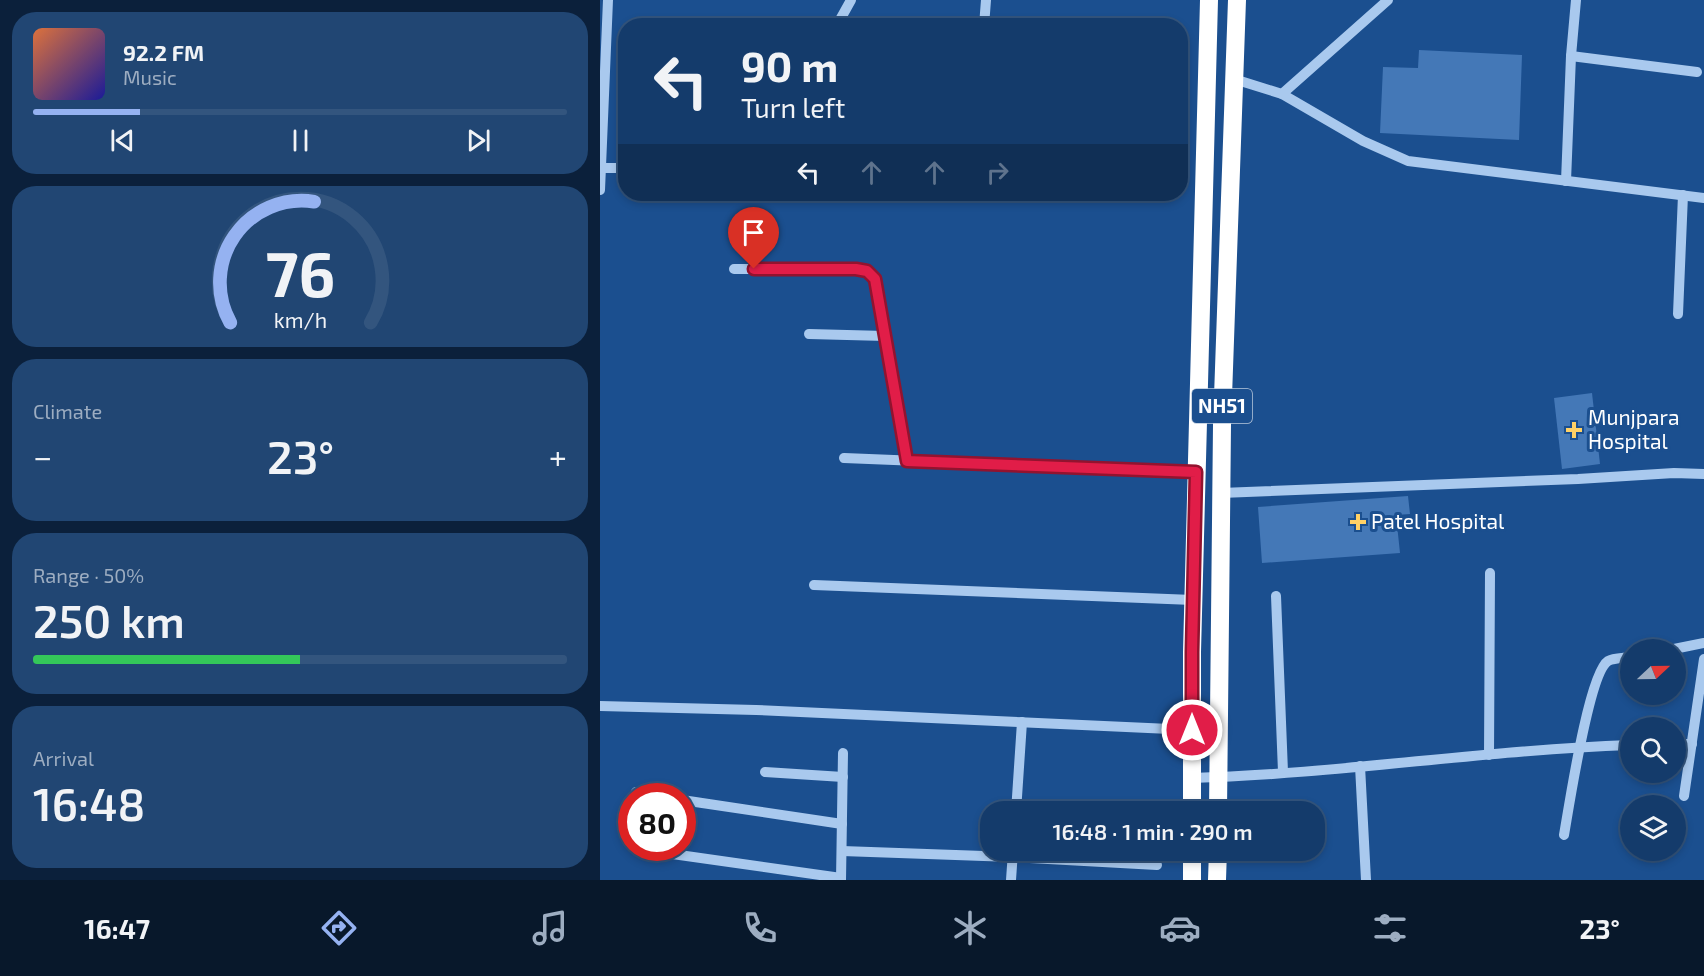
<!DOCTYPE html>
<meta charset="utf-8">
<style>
body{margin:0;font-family:"Exo 2",sans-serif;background:#214673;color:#f1f3f6;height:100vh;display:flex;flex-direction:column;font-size:22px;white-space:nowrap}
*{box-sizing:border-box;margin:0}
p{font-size:20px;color:#9dadc1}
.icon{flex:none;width:33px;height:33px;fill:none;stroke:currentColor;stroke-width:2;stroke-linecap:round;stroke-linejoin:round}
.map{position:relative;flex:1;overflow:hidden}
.details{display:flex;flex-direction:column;gap:12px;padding:12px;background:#0b203b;width:600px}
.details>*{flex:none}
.banner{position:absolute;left:18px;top:18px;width:570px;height:183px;border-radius:24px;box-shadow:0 3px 9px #0003,0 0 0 2px #33557e;background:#143b6b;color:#f1f3f6;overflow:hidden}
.needle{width:39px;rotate:68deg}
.fabs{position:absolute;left:1020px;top:639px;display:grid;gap:12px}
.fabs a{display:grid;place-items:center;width:66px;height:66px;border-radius:50%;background:#143b6b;box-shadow:0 3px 9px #0003,0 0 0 2px #33557e;font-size:30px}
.speed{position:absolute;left:18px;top:783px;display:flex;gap:12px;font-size:30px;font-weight:700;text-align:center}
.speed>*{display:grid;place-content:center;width:78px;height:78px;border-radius:50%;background:#143b6b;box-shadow:0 3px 9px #0003,0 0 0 2px #33557e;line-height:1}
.speed .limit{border:9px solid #d22;background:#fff;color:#111}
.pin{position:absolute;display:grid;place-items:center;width:51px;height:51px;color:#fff;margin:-62px -26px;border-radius:50% 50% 50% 0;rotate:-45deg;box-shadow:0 0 6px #0007}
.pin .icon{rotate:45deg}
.me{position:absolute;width:66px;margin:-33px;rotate:0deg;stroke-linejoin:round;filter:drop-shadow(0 0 4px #0008)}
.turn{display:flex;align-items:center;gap:21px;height:126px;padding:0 24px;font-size:27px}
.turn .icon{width:78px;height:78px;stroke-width:2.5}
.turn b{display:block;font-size:42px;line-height:51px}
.lanes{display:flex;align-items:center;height:57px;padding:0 24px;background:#0003;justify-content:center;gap:30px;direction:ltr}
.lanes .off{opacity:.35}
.big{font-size:45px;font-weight:600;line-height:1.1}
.details .card{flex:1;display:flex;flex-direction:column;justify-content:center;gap:9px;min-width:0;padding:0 21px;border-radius:24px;background:#214673}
.details .dial{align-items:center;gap:0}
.dial svg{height:156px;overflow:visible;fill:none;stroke:#33557e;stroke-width:7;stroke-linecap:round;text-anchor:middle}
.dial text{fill:#f1f3f6;stroke:none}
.song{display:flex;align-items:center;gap:18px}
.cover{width:72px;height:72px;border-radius:9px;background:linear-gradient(135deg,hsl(20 70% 55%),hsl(240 70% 35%))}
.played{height:6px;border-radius:3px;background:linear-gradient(90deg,#95b2f1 20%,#33557e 20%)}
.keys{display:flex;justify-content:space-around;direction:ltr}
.heat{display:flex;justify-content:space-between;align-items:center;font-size:33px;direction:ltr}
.charge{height:9px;border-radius:4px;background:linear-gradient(90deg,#34c759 50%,#33557e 0)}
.trip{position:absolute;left:380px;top:801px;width:345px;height:60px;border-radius:24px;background:#143b6b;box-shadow:0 3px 9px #0003,0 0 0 2px #33557e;font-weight:600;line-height:60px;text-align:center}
.menu{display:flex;height:96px;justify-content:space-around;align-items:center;background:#08182b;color:#9dadc1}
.menu .icon{width:42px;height:42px}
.menu .current{color:#95b2f1}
.menu b{font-size:27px;color:#f1f3f6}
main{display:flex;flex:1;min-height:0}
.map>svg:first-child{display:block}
.building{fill:#4478b7}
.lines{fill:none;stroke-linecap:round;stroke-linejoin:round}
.minor{stroke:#a9c9ee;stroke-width:10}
.highway{stroke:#fff;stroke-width:18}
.route-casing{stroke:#92132f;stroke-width:15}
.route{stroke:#e11d48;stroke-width:10}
.poi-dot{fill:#ffd166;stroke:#1b4f8f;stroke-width:2}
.labels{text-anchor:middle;stroke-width:6;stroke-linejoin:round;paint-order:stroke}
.shield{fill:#1b4f8f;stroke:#bbcadd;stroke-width:1.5}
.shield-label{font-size:20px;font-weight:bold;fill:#fff}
.poi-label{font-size:21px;fill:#fff;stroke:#1b4f8f;text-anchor:start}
</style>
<main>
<section class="details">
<div class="card">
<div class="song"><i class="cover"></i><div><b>92.2 FM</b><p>Music</p></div></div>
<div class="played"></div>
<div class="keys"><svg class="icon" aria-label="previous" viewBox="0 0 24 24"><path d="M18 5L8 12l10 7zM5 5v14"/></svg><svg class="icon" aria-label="pause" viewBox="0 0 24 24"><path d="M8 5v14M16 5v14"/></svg><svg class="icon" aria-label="next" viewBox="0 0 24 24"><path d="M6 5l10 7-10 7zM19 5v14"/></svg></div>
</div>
<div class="card dial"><svg viewBox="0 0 100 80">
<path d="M14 69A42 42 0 1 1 86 69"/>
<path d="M14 69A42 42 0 0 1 57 7" stroke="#95b2f1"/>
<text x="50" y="56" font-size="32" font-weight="700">76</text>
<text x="50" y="72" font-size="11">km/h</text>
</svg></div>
<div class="card"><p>Climate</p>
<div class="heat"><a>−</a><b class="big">23°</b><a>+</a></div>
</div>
<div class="card"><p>Range · 50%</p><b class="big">250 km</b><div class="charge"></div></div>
<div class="card"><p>Arrival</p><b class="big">16:48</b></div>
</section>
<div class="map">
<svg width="1104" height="880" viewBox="0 0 1104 880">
<rect width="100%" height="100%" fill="#1b4f8f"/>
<g class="building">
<polygon points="819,50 922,55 919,140 780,133 783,67 818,68"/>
<polygon points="992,393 1000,464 962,469 954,398"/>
<polygon points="808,496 810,514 796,515 800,553 662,563 658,507"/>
</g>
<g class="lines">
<g class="minor">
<polyline points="239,26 241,18 251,0"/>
<polyline points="384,26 386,0"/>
<polyline points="971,56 1097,72"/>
<polyline points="634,79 682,94 763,141 808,161 1104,198"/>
<polyline points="682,94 788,0"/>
<polyline points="1,168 26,168"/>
<polyline points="966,181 971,56 976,0"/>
<polyline points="0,190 8,0"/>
<polyline points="134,269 256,269 267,271 275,279 307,461"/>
<polyline points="1078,314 1083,195"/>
<polyline points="209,334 285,336"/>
<polyline points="244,458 596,472"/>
<polyline points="621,493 978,479 1074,473 1104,474"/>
<polyline points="214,585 593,600"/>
<polyline points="676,596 683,772"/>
<polyline points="1069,650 1104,643"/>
<polyline points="0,706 156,710 592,730"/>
<polyline points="1076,744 1092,744"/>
<polyline points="889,755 890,573"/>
<polyline points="760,766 766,880"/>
<polyline points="165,772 243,777"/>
<path d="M592,778C738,774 884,750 1030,745"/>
<polyline points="36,792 63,796"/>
<polyline points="1084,796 1104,659"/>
<polyline points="82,800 242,824"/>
<polyline points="416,812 422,722"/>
<path d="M964,835C969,807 989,673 1008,661C1013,658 1024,658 1030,657"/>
<polyline points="37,849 241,878"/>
<polyline points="242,851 412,857 557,865"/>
<polyline points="241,880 243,753"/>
<polyline points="411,880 413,851"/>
</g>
<g class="highway">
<polyline points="592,812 592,652 609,0"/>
<polyline points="618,812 622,425 637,0"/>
<polyline points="592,850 592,880"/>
<polyline points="617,880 618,850"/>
</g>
</g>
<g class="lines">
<g class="route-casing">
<polyline id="route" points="154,269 256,269 267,271 275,279 307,461 596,472 592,652 592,730"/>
</g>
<use href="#route" class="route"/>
</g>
<g class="poi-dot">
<path d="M971 421h6v6h6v6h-6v6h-6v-6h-6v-6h6z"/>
<path d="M755 513h6v6h6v6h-6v6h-6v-6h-6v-6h6z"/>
</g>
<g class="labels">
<rect class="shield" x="592" y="389" width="60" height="34" rx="4.5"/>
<g class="shield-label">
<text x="622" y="413">NH51</text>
</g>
<g class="poi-label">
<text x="988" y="425">Munjpara<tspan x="988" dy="24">Hospital</tspan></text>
<text x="771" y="529">Patel Hospital</text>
</g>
</g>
</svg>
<div class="fabs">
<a><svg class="needle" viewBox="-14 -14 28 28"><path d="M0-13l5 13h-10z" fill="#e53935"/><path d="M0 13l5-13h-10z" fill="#9dadc1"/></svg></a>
<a><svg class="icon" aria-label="search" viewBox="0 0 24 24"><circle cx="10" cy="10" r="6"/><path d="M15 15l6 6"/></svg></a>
<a><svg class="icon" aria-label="layers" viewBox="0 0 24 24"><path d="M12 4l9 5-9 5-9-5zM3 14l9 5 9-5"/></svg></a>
</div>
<div class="speed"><div class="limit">80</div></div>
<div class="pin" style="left:154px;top:269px;background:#d93025"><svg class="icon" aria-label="arrive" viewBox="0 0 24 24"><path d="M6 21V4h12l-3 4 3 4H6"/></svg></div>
<svg class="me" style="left:592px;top:730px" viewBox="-20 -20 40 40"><circle r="17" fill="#e11d48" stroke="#fff" stroke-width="3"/><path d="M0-11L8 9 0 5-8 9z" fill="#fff"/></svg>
<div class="trip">16:48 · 1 min · 290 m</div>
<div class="banner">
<div class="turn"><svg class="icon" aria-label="left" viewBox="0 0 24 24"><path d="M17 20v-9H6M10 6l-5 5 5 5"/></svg><div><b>90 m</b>Turn left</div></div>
<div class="lanes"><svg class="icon" aria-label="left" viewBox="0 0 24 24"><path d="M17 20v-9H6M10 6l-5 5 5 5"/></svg><svg class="icon off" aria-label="ahead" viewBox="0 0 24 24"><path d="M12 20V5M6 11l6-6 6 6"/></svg><svg class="icon off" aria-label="ahead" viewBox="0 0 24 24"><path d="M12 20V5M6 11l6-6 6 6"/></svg><svg class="icon off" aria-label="right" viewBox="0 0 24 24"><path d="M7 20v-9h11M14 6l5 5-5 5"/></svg></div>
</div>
</div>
</main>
<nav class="menu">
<b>16:47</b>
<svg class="icon current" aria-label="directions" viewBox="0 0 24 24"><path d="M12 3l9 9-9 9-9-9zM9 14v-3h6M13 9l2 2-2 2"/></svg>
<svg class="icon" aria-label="music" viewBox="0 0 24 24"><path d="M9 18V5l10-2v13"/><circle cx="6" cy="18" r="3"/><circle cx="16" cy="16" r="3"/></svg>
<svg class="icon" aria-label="phone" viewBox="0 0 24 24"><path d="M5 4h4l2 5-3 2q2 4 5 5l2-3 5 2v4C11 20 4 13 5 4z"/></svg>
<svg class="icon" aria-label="climate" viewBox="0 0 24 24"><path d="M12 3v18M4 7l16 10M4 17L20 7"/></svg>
<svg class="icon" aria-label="car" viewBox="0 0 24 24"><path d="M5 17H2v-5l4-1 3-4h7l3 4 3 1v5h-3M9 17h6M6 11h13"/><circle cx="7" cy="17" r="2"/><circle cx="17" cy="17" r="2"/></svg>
<svg class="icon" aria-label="filters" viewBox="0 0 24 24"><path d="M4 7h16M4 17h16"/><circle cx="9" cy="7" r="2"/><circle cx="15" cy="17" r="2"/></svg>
<b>23°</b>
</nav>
